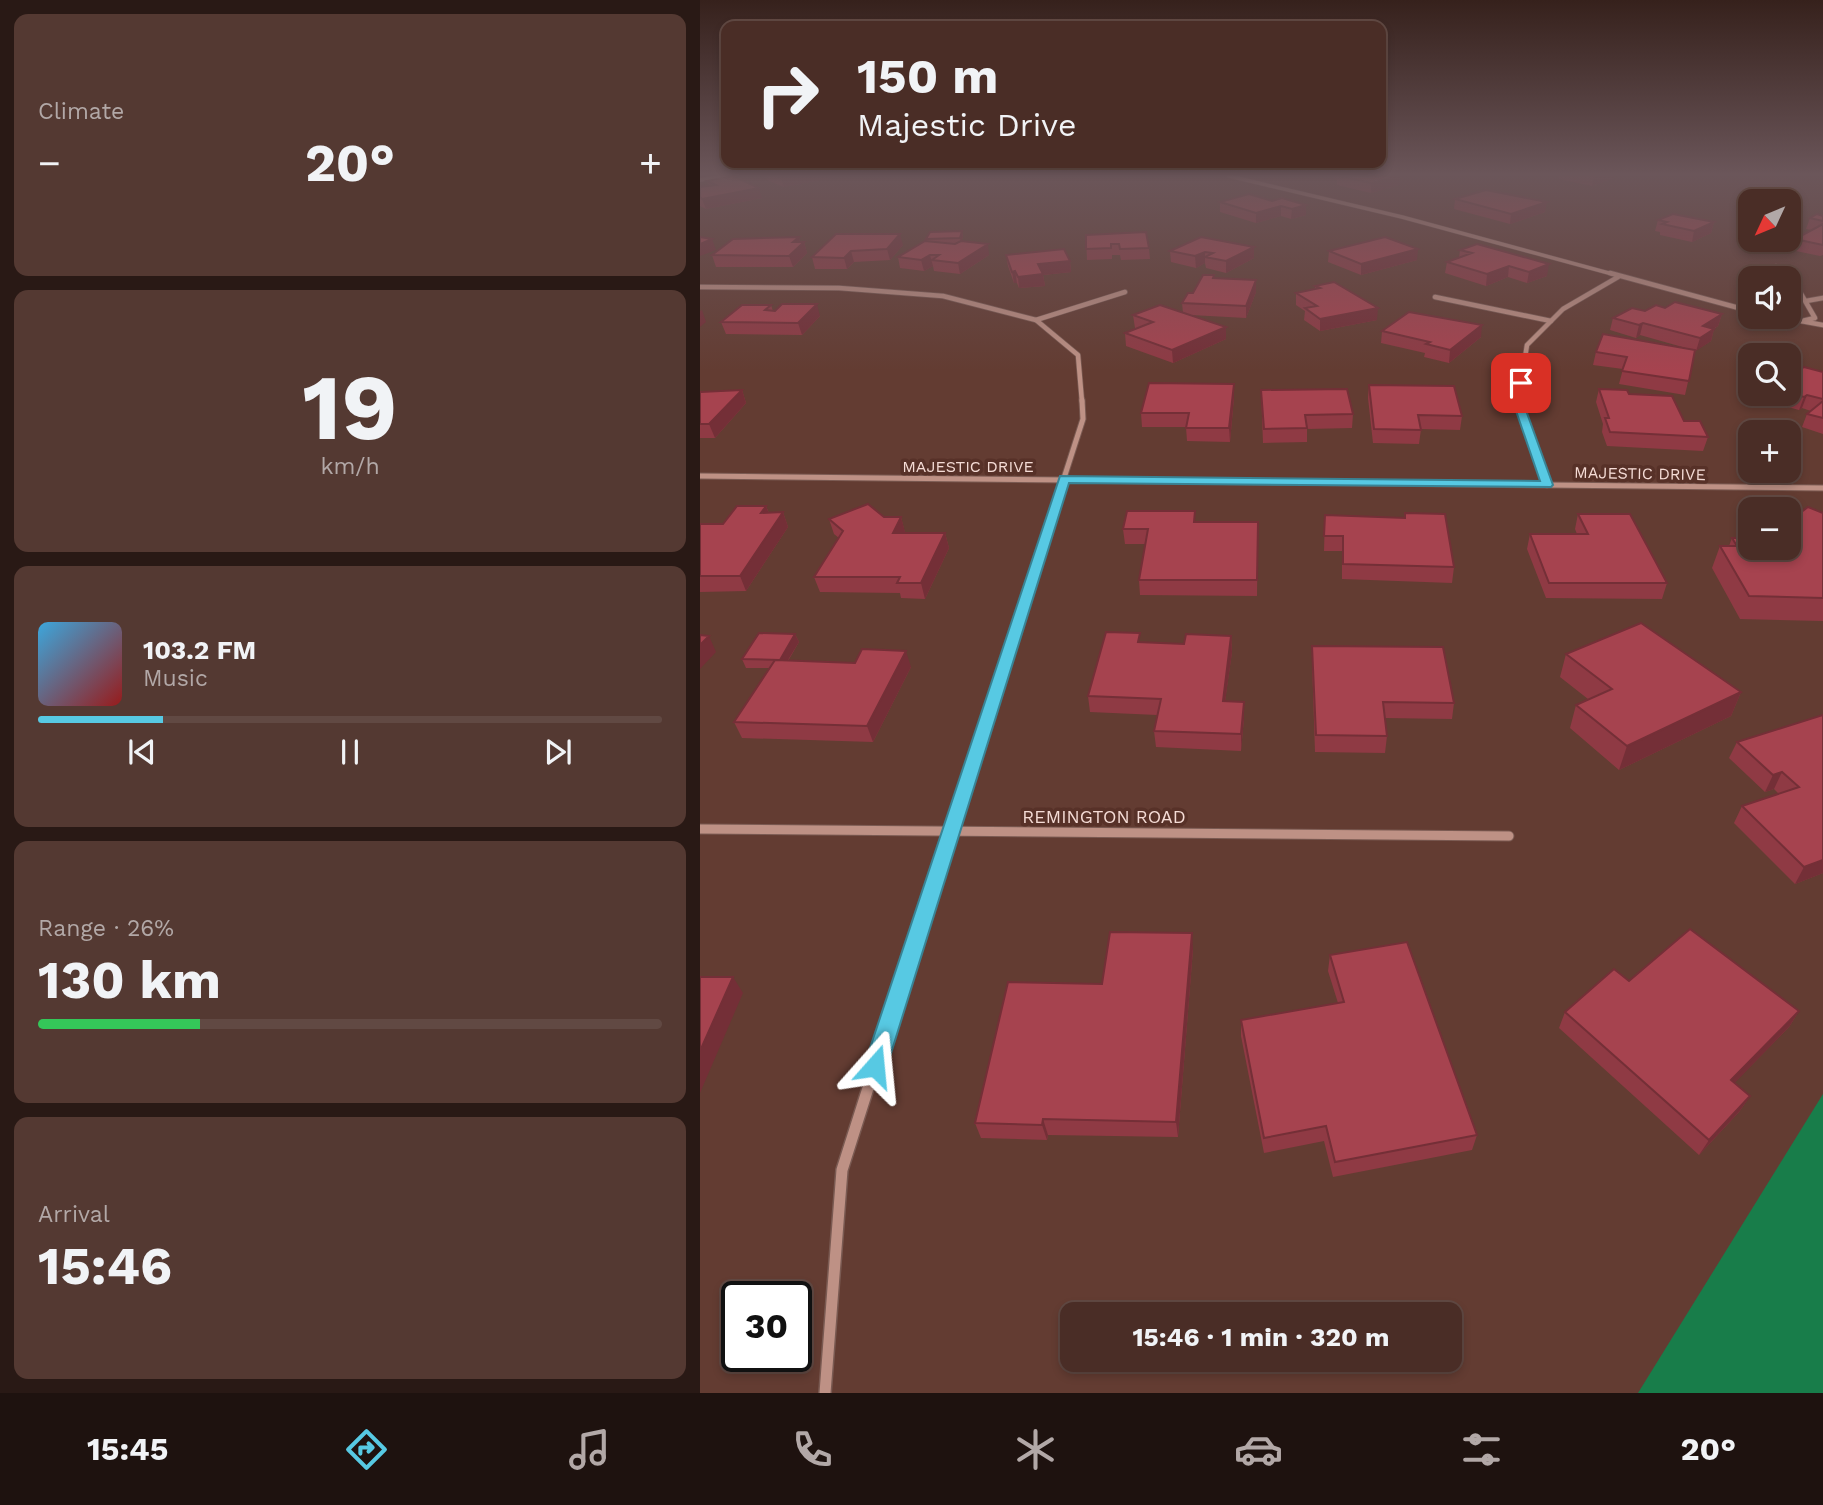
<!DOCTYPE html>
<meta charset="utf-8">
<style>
body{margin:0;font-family:"Work Sans",sans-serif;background:#543932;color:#f1f3f6;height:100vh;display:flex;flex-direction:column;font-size:26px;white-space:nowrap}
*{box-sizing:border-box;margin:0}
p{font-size:23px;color:#b2a8a7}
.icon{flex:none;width:38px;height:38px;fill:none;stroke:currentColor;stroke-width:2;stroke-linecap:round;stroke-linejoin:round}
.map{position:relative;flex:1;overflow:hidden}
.panel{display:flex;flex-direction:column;gap:14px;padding:14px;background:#291915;width:700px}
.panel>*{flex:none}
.top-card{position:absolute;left:21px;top:21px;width:665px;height:147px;border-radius:14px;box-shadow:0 4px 10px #0003,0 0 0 2px #614943;background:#4a2d26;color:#f1f3f6;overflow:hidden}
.needle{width:46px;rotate:226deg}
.buttons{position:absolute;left:1038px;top:189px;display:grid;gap:14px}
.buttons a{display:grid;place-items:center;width:63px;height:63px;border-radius:14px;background:#4a2d26;box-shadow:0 4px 10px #0003,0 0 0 2px #614943;font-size:35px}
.speed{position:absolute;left:21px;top:1281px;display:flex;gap:14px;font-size:35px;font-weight:700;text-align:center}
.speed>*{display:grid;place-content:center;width:91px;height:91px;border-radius:50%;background:#4a2d26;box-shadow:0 4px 10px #0003,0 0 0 2px #614943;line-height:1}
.speed .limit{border:4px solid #111;border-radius:10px;background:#fff;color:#111}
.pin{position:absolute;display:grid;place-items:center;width:60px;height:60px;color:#fff;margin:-30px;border-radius:14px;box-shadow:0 4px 10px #0006}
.me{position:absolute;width:77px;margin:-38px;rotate:18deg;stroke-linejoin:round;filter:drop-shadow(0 0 5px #0008)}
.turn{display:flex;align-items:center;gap:24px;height:147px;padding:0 21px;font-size:32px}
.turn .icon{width:91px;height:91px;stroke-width:2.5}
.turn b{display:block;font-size:49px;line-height:60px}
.big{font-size:52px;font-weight:700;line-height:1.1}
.panel .card{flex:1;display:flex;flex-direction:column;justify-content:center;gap:10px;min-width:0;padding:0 24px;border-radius:14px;background:#543932}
.panel .dial{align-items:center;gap:0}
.dial b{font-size:91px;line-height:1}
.song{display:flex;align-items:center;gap:21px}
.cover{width:84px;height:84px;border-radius:10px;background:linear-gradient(135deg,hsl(200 70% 55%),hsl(0 70% 35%))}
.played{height:7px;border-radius:4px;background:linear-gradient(90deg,#57c9e3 20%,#614943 20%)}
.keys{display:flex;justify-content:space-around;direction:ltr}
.heat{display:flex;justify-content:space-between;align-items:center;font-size:38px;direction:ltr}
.charge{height:10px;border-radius:5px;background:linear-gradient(90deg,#34c759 26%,#614943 0)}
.trip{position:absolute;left:360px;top:1302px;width:402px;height:70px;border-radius:14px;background:#4a2d26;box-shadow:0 4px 10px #0003,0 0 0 2px #614943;font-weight:700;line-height:70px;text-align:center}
.dock{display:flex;height:112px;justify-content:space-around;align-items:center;background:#1e120f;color:#b2a8a7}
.dock .icon{width:49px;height:49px}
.dock .current{color:#57c9e3}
.dock b{font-size:32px;color:#f1f3f6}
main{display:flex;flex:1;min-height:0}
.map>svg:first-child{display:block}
.green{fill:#187d4a}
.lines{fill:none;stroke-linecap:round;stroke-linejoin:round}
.minor-far5-casing{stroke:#7a5a52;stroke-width:4.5}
.minor-far4-casing{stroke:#7a5a52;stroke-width:6}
.minor-far3-casing{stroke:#7a5a52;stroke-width:7}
.minor-far2-casing{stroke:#7a5a52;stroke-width:10}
.minor-far1-casing{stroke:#7a5a52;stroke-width:11}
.minor-casing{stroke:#7a5a52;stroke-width:14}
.minor-far5{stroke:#be9185;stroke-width:3.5}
.minor-far4{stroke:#be9185;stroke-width:4.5}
.minor-far3{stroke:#be9185;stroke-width:5}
.minor-far2{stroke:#be9185;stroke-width:7}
.minor-far1{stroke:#be9185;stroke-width:9}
.minor{stroke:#be9185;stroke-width:11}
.wall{fill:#8f3a44}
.shaded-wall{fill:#742f37}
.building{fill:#a6434f;stroke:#742f37;stroke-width:2}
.route{fill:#57c9e3;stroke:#398394;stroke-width:2}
.labels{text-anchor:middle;stroke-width:7;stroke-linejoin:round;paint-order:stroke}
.far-street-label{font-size:16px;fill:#f5dcd6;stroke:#573128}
.street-label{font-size:18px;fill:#f5dcd6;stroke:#573128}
</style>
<main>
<section class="panel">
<div class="card"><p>Climate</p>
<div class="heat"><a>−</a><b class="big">20°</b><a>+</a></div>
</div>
<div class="card dial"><b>19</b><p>km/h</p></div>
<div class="card">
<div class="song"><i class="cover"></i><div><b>103.2 FM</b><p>Music</p></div></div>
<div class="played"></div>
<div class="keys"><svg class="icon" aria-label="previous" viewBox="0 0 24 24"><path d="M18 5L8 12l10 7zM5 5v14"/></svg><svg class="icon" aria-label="pause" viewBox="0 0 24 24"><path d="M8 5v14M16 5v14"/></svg><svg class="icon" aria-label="next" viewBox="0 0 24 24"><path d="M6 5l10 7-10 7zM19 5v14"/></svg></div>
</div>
<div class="card"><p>Range · 26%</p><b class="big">130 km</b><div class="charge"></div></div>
<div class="card"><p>Arrival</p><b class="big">15:46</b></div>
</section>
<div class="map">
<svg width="1123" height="1393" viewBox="0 0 1123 1393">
<rect width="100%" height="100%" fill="#633c32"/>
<polygon class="green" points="1123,1094 1123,1393 938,1393"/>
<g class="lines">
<g class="minor-far5-casing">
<g id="minor-far5">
<polyline points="529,176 702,217 916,275"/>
<polyline points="0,180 24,176"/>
<polyline points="1076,266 1085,275"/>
</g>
</g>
<g class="minor-far4-casing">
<g id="minor-far4">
<polyline points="910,273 1050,311"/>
<polyline points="1083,273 1097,287 1115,318 1102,321"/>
<polyline points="0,287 139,288 243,296 336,320 378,355 382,402"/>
<polyline points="735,297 851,321"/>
<polyline points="1106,301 1123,298"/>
<polyline points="1079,317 1123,325"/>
<polyline points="336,320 425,292"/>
<polyline points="818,402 827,345 863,309 918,277"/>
</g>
</g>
<g class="minor-far3-casing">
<g id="minor-far3">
<polyline points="818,400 847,485"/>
<polyline points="0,476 1123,488"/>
<polyline points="336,565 383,419 382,400"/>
</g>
</g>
<g class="minor-far2-casing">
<polyline id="minor-far2" points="269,775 337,563"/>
</g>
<g class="minor-far1-casing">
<g id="minor-far1">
<polyline points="0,829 809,836"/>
<polyline points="182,1046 269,773"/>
</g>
</g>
<g class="minor-casing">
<polyline id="minor" points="125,1393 142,1170 182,1044"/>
</g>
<use href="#minor-far5" class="minor-far5"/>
<use href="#minor-far4" class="minor-far4"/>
<use href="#minor-far3" class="minor-far3"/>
<use href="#minor-far2" class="minor-far2"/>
<use href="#minor-far1" class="minor-far1"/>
<use href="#minor" class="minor"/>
</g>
<g class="wall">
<polygon points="66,176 135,176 135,177 84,187 67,180"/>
<polygon points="634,176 700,176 699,185 671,193 637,185 637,180 634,179"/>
<polygon points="859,176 915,176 914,178 892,186 859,179"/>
<polygon points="7,181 62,198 6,209 0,206 0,187 9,186"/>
<polygon points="755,199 845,212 810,224 754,209"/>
<polygon points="572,201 606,215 591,219 581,216 556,223 520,212 520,202"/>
<polygon points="1123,216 1123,255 1120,256 1091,250 1095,239 1112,230 1106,229 1110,218"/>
<polygon points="958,220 1014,222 1011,233 992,242 960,235 960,232 955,231"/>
<polygon points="262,231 263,237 261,241 289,255 260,274 234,271 233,266 224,271 200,268 198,257 227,242 226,239"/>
<polygon points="136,234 203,245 190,260 154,262 147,269 115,269 112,257"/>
<polygon points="386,235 449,248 450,259 421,260 420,255 412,255 412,259 387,260"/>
<polygon points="99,237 100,242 104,242 107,253 93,267 16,267 12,255"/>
<polygon points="554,247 554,258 526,273 506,268 505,263 496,268 471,262 470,251"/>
<polygon points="760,250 847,276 827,283 808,277 786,286 745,273 747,262 759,258"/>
<polygon points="629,251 717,260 661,275 628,262"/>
<polygon points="306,255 370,261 371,272 343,275 345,286 319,288 317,283 314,283 308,266"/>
<polygon points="515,278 556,292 546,318 491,315 526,327 526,339 473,363 426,346 425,333 437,328 435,328 433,315 483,313 482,303 493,293"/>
<polygon points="615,286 677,320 620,331 604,320 605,311 596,305 596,293 615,289"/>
<polygon points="71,305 73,311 120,316 102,335 26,334 21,322"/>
<polygon points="945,311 1022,314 1018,326 1014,329 1011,341 995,351 985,395 919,384 923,369 893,365 896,352 993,350 940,335 936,338 910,330 913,318"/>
<polygon points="682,331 781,337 749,363 724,357 725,353 681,343"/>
<polygon points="1123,372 1123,434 1102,427 1107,414 1111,411 1102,408 1099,410 1070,402 1073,394 1088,394 1088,378"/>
<polygon points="669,385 762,416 760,430 721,429 719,444 673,443 668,398"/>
<polygon points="899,389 929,394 984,421 1008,437 1003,451 907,446 902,432 903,424 896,402"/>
<polygon points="42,390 46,403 15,438 0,438 0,392"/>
<polygon points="561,390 653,414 652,428 607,429 607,442 563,443"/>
<polygon points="534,397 530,442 487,441 486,427 442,427 441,413"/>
<polygon points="66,506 69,513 83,512 88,527 46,591 0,592 0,524 23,524"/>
<polygon points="495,511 495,522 558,522 557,596 440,595 439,580 445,544 425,544 423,529"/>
<polygon points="705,513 754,567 752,583 642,579 642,551 624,551 625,515 704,518"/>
<polygon points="1123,513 1123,621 1040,619 1012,568 1020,546 1029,546 1032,538 1050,548 1088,548"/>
<polygon points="878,514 967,583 962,599 846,598 827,549 830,534 877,534 875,529"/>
<polygon points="201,517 205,533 245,533 249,548 225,599 201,598 200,593 120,592 114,577 139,538 134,534 129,519"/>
<polygon points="95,634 99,642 88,661 211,667 173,742 42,738 34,722 70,668 46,668 42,659"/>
<polygon points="531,636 532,652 525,701 544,702 544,718 541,751 456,747 454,731 457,715 390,712 388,696 441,642 484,644"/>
<polygon points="612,646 754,703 752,719 685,718 687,736 685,753 615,752 612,662"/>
<polygon points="866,654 1041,692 1031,716 919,770 870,728 876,705 888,699 860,677"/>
<polygon points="1123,715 1123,873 1095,884 1034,823 1042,806 1079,794 1074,789 1065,792 1029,758 1037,742"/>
<polygon points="493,949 478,1137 348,1135 347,1140 281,1138 275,1123 402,984"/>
<polygon points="630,955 777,1135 772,1150 633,1177 624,1141 564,1153 541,1036 541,1020 638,1003 628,971"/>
<polygon points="929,981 1099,1011 1089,1027 1034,1083 1050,1096 1039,1112 999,1155 859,1028 865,1012"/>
</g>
<g class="shaded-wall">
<polygon points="92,176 135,176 135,177 84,187 81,178"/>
<polygon points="700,176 699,185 671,193 671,183"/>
<polygon points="894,176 915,176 914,178 892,186"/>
<polygon points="59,188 62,198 6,209 2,199"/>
<polygon points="847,202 845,212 810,224 811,214"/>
<polygon points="606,205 606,215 591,219 592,209"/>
<polygon points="581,206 581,216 556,223 556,213"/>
<polygon points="1014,222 1011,233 992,242 994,231"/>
<polygon points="262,231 263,237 261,243 260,238"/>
<polygon points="200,234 203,245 190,260 187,249"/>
<polygon points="99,237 101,245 104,242 107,253 93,267 89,256 93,242"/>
<polygon points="12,239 16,250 0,256 0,244"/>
<polygon points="288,244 289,255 260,274 258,263"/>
<polygon points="554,247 554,258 526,273 526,261"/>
<polygon points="718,249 717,260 661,275 661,264"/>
<polygon points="151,251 154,262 147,269 144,258"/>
<polygon points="505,252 505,263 496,268 495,256"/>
<polygon points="230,255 233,266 224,271 221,260"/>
<polygon points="370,261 371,272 343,275 345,286 319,288 318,277 338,264"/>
<polygon points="849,264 847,276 827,283 829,272"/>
<polygon points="809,266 808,277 786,286 787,274"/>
<polygon points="315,271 317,283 314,283 312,272"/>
<polygon points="556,280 556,292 546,318 546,306"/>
<polygon points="117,304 120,316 102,335 98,323"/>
<polygon points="678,308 677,320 620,331 620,319"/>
<polygon points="2,310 6,322 0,327 0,311"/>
<polygon points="1022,314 1018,326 999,338 1003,326"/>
<polygon points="943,323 940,335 936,338 939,325"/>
<polygon points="782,325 781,337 749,363 750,350"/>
<polygon points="526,327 526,339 473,363 472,350"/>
<polygon points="1014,329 1011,341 996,351 1000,338"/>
<polygon points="534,384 534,397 530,442 529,428"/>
<polygon points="42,390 46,403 15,438 9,424"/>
<polygon points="1107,395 1102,408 1099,410 1104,397"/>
<polygon points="66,506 72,521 61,513"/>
<polygon points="83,512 88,527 46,591 40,576"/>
<polygon points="201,517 205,532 197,548 193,533"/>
<polygon points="245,533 249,548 225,599 221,583"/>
<polygon points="95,634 99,642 83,668 80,660"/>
<polygon points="9,636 16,652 0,669 0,645"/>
<polygon points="531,636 532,652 523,717 523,701"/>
<polygon points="206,651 211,667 173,742 167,726"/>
<polygon points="1041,692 1031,716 919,770 927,746"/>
<polygon points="544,702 544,718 541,751 541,734"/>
<polygon points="1082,772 1074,789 1065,792 1073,775"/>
<polygon points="1123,860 1123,873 1095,884 1104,867"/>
<polygon points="492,933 493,949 478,1137 476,1122"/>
<polygon points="33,977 43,993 0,1093 0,1051"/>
<polygon points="1099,1011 1089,1027 1022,1096 1031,1080"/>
<polygon points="1050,1096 1039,1112 999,1155 1009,1140"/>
<polygon points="343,1119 348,1135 347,1140 342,1125"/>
</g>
<g class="building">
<polygon points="33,176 59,188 2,199 0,197 0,187 16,185 7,181"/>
<polygon points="76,176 92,176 81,178"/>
<polygon points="639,176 699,176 671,183"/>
<polygon points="786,190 847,202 811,214 755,199"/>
<polygon points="549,194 572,201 582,198 606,205 592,209 581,206 556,213 520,202"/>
<polygon points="973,214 1014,222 994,231 962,224 967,222 958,220"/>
<polygon points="1117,214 1123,216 1123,221 1110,218"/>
<polygon points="1123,224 1123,245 1095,239"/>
<polygon points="262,231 260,238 226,239 230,232"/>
<polygon points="446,232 449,248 420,249 419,244 411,244 411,248 386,249 386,235"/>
<polygon points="136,234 200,234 187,249 151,251 144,258 112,257"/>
<polygon points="0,237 12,239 0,244"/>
<polygon points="99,237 93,242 104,242 89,256 12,255 33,239"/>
<polygon points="501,237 554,247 526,261 505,257 513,253 505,252 495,256 470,251"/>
<polygon points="685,237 718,249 661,264 629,251"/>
<polygon points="225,241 255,244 261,241 288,244 258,263 232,260 239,255 230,255 221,260 198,257"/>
<polygon points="777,244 849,264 829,272 809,266 787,274 747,262 772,253 760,250"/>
<polygon points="364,249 370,261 338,264 343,274 318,277 315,271 312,272 306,255"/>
<polygon points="503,275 514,275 513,278 556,280 546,306 482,303 488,293 493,293"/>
<polygon points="634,282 678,308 620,319 605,308 617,306 596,293 620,288 615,286"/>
<polygon points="975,302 1022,314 1003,326 1014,329 1000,338 943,323 939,325 913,318 932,308 945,311 956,305 965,308"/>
<polygon points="82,304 117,304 98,323 21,322 42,305 71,305 65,310 75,311"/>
<polygon points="460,305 526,327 472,350 425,333 453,322 433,315"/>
<polygon points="709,312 782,325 750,350 726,344 730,342 682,331"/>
<polygon points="903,334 995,350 989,381 922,371 927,357 896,352"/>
<polygon points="1104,367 1123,372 1123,399 1107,395 1104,397 1088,392 1088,378"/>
<polygon points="449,383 534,384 529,428 486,428 489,413 441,413"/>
<polygon points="669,385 754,386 762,416 718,415 721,430 674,429"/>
<polygon points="647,389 653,414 605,415 607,428 564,429 561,390"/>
<polygon points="899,389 927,390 929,394 972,396 984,421 1000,421 1008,437 910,432 905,418 909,418"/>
<polygon points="42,390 9,424 0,424 0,392"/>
<polygon points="1123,401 1123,418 1107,414"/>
<polygon points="168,504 184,517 201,517 193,533 245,533 221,583 197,583 200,577 114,577 143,531 129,519"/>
<polygon points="37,506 66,506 61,513 83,512 40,576 0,576 0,524 23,524"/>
<polygon points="1108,507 1123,513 1123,598 1049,596 1020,546 1037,546 1032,538 1050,538 1050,548 1088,548 1088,522"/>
<polygon points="427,511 495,511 494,522 558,522 557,580 439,580 448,529 423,529"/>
<polygon points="705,513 745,514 754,567 643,564 643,536 624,536 625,515 705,518"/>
<polygon points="878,514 930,514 967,583 849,583 830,534 888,534"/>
<polygon points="941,623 1041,692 927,746 876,705 912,689 866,654"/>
<polygon points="406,632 440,633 438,642 484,644 486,634 531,636 523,701 544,702 541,734 454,731 461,699 388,696"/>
<polygon points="59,633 95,634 80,660 42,659"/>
<polygon points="0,635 9,636 0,645"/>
<polygon points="612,646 743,647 754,703 683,702 687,736 616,735"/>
<polygon points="162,649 206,651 167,726 34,722 75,660 155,663"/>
<polygon points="1123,715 1123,860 1104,867 1042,806 1099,787 1082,772 1073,775 1037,742"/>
<polygon points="990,929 1099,1011 1031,1080 1050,1096 1009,1140 865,1012 914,969 929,981"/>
<polygon points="410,932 492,933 476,1122 343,1119 342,1125 275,1123 308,982 402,984"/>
<polygon points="707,942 777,1135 635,1162 626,1126 564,1138 541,1020 644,1002 630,955"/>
<polygon points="0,977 33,977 0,1051"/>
</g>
<linearGradient id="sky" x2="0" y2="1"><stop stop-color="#36211c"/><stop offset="0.47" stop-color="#6b565a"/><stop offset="1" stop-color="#6b565a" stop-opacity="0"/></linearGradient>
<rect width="1123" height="371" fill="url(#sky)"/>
<polygon class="route" points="821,380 826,383 823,402 853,485 851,487 369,483 187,1066 183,1074 175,1077 167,1074 164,1066 360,476 840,481 813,402 816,383"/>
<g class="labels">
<g class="far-street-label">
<text x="268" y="472">MAJESTIC DRIVE</text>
<text transform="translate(940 473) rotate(1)" y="6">MAJESTIC DRIVE</text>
</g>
<g class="street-label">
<text x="404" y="823">REMINGTON ROAD</text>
</g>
</g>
</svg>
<div class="buttons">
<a><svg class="needle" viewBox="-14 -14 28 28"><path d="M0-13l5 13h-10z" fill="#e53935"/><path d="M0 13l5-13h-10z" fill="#b2a8a7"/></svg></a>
<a><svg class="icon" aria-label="sound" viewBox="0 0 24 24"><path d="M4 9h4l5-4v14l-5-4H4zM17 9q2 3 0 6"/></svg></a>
<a><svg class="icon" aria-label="search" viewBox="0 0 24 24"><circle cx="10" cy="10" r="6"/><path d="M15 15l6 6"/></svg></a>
<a>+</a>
<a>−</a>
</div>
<div class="speed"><div class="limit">30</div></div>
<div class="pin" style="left:821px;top:383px;background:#d93025"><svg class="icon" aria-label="arrive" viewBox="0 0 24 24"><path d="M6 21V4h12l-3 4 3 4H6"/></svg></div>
<svg class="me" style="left:175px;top:1066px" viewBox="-20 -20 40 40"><path d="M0-17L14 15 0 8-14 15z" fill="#57c9e3" stroke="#fff" stroke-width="4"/></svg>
<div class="trip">15:46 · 1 min · 320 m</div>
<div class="top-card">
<div class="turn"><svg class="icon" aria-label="right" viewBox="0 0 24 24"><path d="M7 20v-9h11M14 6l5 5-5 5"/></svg><div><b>150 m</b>Majestic Drive</div></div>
</div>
</div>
</main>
<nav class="dock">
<b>15:45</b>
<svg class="icon current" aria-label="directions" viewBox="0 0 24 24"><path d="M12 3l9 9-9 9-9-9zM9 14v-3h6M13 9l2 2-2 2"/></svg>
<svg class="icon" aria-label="music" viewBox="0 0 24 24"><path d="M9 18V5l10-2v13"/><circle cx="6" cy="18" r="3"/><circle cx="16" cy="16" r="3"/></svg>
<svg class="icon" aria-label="phone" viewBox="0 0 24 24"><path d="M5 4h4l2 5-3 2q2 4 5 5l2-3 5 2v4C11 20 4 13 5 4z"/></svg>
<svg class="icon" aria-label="climate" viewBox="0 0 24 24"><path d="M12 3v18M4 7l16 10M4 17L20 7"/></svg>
<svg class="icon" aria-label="car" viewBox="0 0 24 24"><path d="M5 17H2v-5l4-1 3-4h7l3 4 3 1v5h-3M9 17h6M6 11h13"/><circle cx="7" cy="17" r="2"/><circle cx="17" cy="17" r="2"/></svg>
<svg class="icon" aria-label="filters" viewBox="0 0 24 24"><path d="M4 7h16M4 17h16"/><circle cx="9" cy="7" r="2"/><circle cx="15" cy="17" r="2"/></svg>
<b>20°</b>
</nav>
